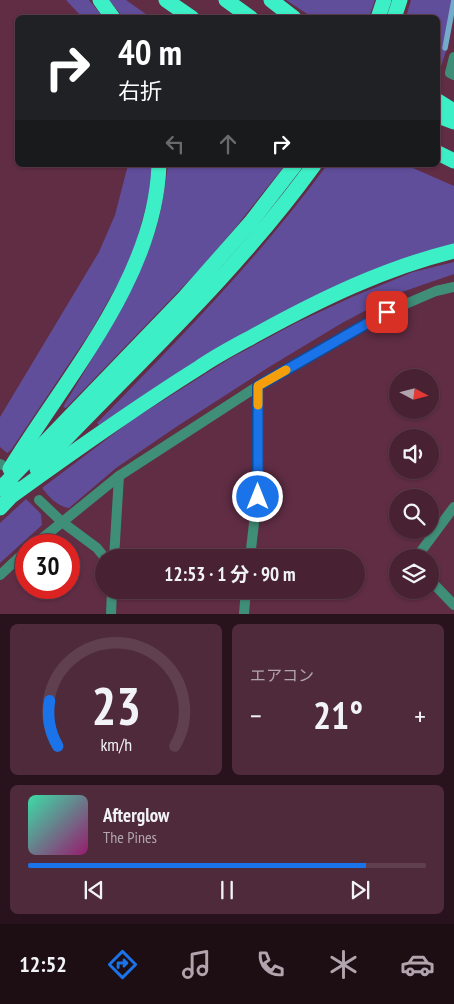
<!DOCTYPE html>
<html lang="ja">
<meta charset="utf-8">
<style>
body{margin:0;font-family:"PT Sans Narrow","Noto Sans JP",sans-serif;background:#4f2a3b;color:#f1f3f6;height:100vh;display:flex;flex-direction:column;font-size:19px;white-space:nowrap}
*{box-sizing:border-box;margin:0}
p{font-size:16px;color:#b1a4ac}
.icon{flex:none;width:28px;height:28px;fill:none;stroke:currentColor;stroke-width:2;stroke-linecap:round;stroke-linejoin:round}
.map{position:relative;height:614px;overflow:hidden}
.drawer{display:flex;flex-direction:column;gap:10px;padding:10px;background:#28131c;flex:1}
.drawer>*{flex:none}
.guide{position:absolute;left:15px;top:15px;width:425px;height:152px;border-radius:8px;box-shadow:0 1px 4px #0004,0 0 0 1px #603f4e;background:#202124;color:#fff;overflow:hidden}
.needle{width:32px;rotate:97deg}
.buttons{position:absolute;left:389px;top:369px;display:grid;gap:10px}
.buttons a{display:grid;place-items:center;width:50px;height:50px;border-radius:50%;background:#482233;box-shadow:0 1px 4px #0004,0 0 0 1px #603f4e;font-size:25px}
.speed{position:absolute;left:15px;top:534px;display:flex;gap:10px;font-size:25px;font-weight:700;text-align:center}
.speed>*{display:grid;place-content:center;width:65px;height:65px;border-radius:50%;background:#482233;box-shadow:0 1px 4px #0004,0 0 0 1px #603f4e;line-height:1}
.speed .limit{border:8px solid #d22;background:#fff;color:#111}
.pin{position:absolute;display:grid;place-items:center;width:42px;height:42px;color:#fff;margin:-21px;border-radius:10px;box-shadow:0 2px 8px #0006}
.me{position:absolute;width:55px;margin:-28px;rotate:0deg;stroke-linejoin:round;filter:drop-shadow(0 0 4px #0008)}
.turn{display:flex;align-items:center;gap:18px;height:105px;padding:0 20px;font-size:22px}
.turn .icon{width:65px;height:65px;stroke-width:2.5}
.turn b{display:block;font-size:35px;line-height:42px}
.lanes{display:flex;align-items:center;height:48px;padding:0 20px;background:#0003;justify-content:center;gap:25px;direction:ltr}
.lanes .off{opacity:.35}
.big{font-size:38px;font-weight:700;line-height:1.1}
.drawer .widget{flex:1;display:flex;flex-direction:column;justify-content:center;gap:8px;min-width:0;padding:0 18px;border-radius:8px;background:#4f2a3b}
.drawer .dial{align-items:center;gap:0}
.dial svg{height:130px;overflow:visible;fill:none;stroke:#603f4e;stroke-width:7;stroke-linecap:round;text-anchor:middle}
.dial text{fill:#f1f3f6;stroke:none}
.song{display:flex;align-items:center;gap:15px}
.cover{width:60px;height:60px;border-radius:8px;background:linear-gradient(135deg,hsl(160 70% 55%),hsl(320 70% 35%))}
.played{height:5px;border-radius:2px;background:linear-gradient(90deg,#1a73e8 85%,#603f4e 85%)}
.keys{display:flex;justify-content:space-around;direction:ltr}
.heat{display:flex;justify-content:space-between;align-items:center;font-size:28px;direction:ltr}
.drawer .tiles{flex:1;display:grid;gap:10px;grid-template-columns:1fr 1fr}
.widget:last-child{grid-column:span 2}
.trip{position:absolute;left:95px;top:549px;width:270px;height:50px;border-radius:25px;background:#482233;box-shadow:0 1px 4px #0004,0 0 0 1px #603f4e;font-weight:700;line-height:50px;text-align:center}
.tab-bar{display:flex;height:80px;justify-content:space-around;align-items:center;background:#1d0e14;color:#b1a4ac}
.tab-bar .icon{width:35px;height:35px}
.tab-bar .selected{color:#1a73e8}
.tab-bar b{font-size:22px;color:#f1f3f6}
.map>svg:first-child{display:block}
.green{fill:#614e9b}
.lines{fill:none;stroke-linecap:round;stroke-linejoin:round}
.stream{stroke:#74abca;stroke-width:5.5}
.street{stroke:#3f8e78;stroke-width:10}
.highway{stroke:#3defc6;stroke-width:15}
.route-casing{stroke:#114b97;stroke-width:12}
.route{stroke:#1a73e8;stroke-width:9}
.slow{stroke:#f59e0b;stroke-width:9}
</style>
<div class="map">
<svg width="454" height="614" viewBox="0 0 454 614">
<rect width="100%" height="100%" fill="#602d44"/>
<g class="green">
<polygon points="66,0 89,0 103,17 82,17"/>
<polygon points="109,0 126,0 150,17 123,17"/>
<polygon points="286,0 375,0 369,17 312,17"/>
<path d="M411,0H454C454,27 447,50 438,75V18L406,17Z"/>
<polygon points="128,165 152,165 153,179 132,259 91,331 11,450 7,453 0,447 0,417 99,252 115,215"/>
<path d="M168,165H285L235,228L201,268L66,408L63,407C97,350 135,293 156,229C162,209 165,186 168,165Z"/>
<path d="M327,165H406L454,186V244L160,384L99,425L97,423C178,340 259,258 327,165Z"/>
<path d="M454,262V274L399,293L342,323L269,367L176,427L116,468L69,508C58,507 48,496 42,488L132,420L229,359L296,323L352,297L413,272Z"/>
<polygon points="26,499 41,514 42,525 0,563 0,523"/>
</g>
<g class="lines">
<polyline class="stream" points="445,48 454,0"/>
<g class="street">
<polyline points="454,57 450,73 454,75"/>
<polyline points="0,464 2,465"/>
<polyline points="39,500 62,522 97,548 105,558"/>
<polyline points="34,545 119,476 258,386 387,312 436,291 454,287"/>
<polyline points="114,558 119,476"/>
<polyline points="250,558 257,497 258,386"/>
<polyline points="416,558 454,507"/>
<polyline points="0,575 26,551"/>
<polyline points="430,580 454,605"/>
<polyline points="111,614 112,590"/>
<polyline points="244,614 246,590"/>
</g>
<g class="highway">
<polyline points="100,0 113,18"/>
<polyline points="166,0 192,18"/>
<polyline points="226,0 251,18"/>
<polyline points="271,0 294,18"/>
<polyline points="378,18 384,0"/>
<polyline points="394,18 400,0"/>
<polyline points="438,101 454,111"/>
<polyline points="438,116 454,122"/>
<polyline points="438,153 454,161"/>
<path d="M10,469C66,377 155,278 159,165"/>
<path d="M37,469C131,369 233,277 314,165"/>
<polyline points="0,489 184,298 251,222 295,165"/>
<path d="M13,495C74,451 136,407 200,367C219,354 239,344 259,333C321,299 385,268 454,251"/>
<polyline points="0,508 18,489"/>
</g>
</g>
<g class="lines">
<g class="route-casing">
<polyline id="route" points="258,497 258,386 387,312"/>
</g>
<use href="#route" class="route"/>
<polyline class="slow" points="258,405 258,386 286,370"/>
</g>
</svg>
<div class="buttons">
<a><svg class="needle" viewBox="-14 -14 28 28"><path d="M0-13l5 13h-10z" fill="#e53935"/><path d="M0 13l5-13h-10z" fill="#b1a4ac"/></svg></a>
<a><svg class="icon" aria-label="sound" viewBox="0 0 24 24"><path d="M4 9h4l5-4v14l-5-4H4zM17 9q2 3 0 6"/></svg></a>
<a><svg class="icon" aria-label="search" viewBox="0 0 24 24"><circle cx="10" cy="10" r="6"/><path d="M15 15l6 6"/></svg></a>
<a><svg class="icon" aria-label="layers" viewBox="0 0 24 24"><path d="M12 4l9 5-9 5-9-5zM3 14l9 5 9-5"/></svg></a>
</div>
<div class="speed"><div class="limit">30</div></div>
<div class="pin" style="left:387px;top:312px;background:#d93025"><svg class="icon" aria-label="arrive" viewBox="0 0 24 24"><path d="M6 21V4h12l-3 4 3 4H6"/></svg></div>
<svg class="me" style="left:258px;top:497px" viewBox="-20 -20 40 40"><circle r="17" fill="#1a73e8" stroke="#fff" stroke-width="3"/><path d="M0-11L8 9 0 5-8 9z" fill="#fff"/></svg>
<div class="trip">12:53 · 1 分 · 90 m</div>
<div class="guide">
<div class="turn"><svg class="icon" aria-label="right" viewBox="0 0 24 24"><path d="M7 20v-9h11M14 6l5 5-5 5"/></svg><div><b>40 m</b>右折</div></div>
<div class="lanes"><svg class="icon off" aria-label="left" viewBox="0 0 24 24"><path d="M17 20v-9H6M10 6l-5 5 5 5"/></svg><svg class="icon off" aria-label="ahead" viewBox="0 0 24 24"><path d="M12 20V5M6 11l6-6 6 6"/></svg><svg class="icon" aria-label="right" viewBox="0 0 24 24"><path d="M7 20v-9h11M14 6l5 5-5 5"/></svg></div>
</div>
</div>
<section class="drawer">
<div class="tiles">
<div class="widget dial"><svg viewBox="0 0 100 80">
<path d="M14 69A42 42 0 1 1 86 69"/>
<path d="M14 69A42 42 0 0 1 9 41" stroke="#1a73e8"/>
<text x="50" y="56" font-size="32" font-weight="700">23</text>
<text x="50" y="72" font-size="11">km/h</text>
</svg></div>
<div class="widget"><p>エアコン</p>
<div class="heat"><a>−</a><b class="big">21°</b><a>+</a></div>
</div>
<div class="widget">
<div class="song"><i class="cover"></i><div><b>Afterglow</b><p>The Pines</p></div></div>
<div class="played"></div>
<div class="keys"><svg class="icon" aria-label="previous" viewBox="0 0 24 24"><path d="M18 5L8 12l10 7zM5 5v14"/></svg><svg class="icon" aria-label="pause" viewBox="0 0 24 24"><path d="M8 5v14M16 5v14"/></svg><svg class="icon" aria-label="next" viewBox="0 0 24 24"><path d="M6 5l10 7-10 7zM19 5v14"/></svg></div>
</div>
</div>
</section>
<nav class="tab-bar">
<b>12:52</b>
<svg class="icon selected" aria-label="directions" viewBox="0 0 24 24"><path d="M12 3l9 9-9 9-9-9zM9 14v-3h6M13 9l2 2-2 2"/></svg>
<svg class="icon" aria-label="music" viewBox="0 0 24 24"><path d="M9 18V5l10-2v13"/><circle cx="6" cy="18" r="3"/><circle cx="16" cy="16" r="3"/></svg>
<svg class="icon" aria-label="phone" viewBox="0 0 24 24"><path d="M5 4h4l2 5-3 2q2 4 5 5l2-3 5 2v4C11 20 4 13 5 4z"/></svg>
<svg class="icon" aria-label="climate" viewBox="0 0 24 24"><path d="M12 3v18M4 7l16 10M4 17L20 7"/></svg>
<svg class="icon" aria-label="car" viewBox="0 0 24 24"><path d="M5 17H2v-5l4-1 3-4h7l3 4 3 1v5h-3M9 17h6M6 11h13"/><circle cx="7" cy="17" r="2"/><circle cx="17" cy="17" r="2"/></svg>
</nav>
